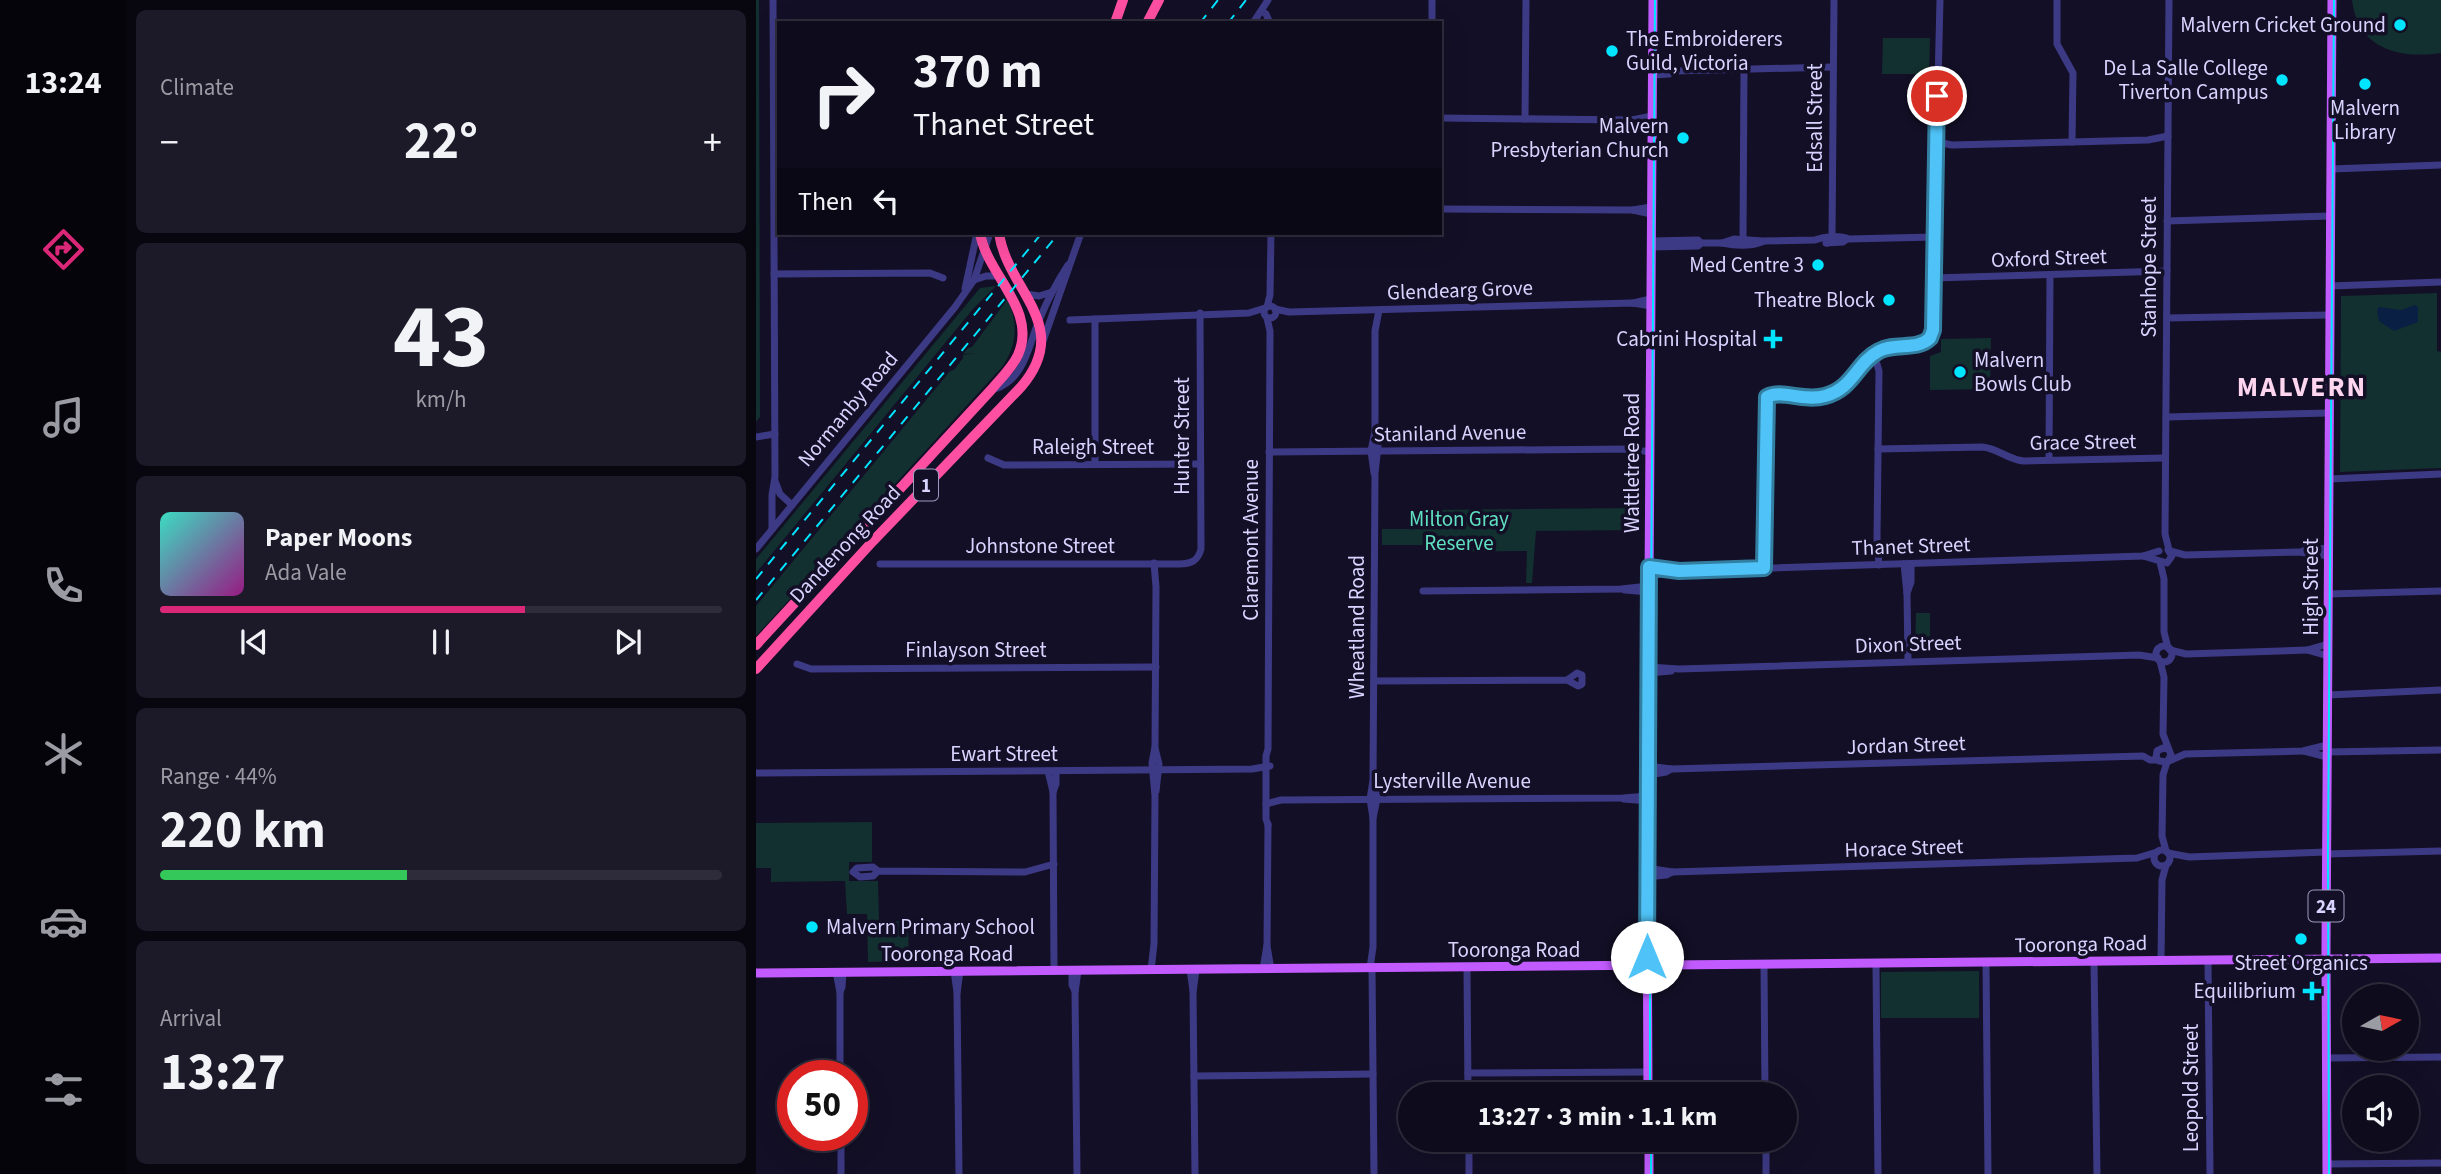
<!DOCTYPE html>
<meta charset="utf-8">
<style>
body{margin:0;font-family:"Source Sans 3",sans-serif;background:#1c1929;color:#f1f3f6;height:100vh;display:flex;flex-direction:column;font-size:26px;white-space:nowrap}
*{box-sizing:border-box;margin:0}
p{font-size:23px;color:#9b9ba3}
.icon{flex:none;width:38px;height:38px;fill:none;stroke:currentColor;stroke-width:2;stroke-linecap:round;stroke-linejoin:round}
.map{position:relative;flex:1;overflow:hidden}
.details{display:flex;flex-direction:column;gap:10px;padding:10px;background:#08060f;width:630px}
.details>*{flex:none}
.banner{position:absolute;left:21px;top:21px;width:665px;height:214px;border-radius:0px;box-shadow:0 7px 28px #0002,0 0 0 2px #2e2b3b;background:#0e0b1c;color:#f1f3f6;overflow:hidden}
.needle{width:46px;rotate:81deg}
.fabs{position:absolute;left:1586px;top:984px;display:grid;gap:14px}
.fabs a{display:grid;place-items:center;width:77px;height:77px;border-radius:50%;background:#0e0b1c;box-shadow:0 7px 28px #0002,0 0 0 2px #2e2b3b;font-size:35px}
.speed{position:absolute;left:21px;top:1060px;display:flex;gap:14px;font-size:35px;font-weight:700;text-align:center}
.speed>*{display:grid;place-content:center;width:91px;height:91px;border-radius:50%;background:#0e0b1c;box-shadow:0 7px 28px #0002,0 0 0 2px #2e2b3b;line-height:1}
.speed .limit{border:10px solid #d22;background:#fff;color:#111}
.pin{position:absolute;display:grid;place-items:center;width:60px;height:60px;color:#fff;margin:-30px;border:4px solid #fff;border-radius:50%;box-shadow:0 2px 7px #0007}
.me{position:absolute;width:77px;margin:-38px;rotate:0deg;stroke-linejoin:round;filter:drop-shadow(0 0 5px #0008)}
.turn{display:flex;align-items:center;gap:24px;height:147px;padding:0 21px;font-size:32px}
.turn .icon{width:91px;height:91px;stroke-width:2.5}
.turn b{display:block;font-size:49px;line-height:60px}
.then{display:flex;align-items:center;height:66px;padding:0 21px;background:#0003;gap:14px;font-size:26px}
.big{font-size:52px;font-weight:700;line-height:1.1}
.details .tile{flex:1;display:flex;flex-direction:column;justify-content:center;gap:10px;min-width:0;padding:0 24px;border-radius:10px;background:#1c1929}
.details .dial{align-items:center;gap:0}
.dial b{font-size:91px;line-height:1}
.song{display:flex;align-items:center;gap:21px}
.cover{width:84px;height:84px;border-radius:10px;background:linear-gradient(135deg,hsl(170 70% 55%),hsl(310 70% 35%))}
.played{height:7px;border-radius:4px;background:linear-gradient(90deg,#db2777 65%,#2e2b3b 65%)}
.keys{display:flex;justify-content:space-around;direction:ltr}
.heat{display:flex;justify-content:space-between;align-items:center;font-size:38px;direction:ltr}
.charge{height:10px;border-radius:5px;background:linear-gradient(90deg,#34c759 44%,#2e2b3b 0)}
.trip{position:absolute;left:642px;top:1082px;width:399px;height:70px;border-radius:35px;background:#0e0b1c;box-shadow:0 7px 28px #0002,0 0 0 2px #2e2b3b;font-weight:700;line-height:70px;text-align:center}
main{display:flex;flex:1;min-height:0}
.dock{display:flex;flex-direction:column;width:126px;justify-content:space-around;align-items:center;background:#06040b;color:#9b9ba3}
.dock .icon{width:49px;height:49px}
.dock .active{color:#db2777}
.dock b{font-size:32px;color:#f1f3f6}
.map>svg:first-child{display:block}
.green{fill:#12302f}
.water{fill:#0a1f44}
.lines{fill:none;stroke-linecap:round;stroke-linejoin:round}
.minor{stroke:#3d3a85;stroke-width:7}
.major{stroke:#c25bff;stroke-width:9}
.highway{stroke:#ff4fa3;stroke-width:10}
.tram{stroke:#00e5ff;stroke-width:2}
.rail{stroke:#00e5ff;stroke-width:2;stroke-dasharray:10 9;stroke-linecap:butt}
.route-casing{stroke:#337fa1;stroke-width:18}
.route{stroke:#4fc3f7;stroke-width:12}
.poi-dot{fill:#00e5ff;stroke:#130f26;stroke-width:2.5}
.labels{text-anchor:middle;stroke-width:7;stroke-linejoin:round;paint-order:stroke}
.shield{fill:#130f26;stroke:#9e99be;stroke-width:2}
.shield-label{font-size:19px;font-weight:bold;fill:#d9d4ff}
.poi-label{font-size:21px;fill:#d9d4ff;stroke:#130f26;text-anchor:end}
.street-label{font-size:21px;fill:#d9d4ff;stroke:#130f26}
.park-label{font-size:21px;fill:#5fe0c0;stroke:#130f26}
.district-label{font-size:28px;font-weight:bold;letter-spacing:2px;fill:#ffd6f0;stroke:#130f26}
</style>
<main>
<nav class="dock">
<b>13:24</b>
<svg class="icon active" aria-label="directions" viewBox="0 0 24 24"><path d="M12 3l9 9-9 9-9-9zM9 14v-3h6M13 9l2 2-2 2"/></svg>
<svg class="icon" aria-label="music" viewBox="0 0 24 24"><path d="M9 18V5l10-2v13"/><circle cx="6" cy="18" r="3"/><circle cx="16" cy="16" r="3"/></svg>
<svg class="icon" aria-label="phone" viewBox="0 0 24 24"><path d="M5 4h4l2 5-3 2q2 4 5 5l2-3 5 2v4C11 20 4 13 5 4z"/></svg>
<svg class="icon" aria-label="climate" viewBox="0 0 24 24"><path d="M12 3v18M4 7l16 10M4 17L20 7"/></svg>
<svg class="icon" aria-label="car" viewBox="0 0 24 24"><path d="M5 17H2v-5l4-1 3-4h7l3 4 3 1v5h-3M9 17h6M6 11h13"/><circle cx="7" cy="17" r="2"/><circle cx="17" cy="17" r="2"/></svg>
<svg class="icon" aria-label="filters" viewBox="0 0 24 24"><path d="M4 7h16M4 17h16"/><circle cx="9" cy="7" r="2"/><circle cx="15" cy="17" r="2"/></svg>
</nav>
<section class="details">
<div class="tile"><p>Climate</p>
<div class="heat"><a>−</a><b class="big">22°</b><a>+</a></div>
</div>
<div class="tile dial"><b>43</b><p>km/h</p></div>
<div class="tile">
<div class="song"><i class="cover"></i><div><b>Paper Moons</b><p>Ada Vale</p></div></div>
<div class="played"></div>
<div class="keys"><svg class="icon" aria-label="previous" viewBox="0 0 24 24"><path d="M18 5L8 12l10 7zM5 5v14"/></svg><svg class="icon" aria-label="pause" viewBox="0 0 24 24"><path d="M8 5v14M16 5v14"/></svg><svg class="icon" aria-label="next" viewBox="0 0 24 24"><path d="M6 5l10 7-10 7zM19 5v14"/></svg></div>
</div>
<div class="tile"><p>Range · 44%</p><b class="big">220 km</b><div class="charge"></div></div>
<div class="tile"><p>Arrival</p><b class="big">13:27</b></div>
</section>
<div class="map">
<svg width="1685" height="1174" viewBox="0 0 1685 1174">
<rect width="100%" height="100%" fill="#130f26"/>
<g class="green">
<polygon points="0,0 3,0 4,417 0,422"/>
<path d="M1596,0H1685V53C1642,59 1602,49 1596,0Z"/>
<polygon points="1127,38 1174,38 1173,74 1126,74"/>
<polygon points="240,286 217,309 0,573 0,559 224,288"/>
<polygon points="1681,293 1681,351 1685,352 1685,468 1584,472 1585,296"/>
<path d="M251,300C263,322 261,346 246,367L0,636V606L194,371L198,370L207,358V355L220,353L207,354L212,348L216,347Z"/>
<polygon points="1235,338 1234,389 1174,390 1174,356 1185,352 1185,339"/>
<polygon points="883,508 882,530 780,531 776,583 770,583 771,551 668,552 668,545 626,545 626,529 669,529 669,510"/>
<polygon points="1160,613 1174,613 1174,651 1159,652"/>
<polygon points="116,822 116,862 93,862 93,881 122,881 123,921 152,921 153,961 112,962 111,914 91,914 89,881 15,882 15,868 0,868 0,823"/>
<polygon points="1223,971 1223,1018 1125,1018 1125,972"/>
</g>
<polygon class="water" points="1659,305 1662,307 1662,322 1638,331 1623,321 1621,310 1623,307 1645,310"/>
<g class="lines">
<g class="minor">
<polyline points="1301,0 1301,44 1317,73 1316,142"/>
<polyline points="506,11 510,14 514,23"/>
<polyline points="497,23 512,0"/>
<polyline points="524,23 676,23"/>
<polyline points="676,23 676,0"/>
<polyline points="896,69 913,68 919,71"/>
<polyline points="897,75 913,74 919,71 1077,67"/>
<polyline points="684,118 876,120 896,124"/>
<polyline points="769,119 770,0"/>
<polyline points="876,120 896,116"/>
<polyline points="1180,142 1196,145 1392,140 1412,136"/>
<polyline points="1575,169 1685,165"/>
<polyline points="684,209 877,210 895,207"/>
<polyline points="877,210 895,214"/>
<polyline points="1411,221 1574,216"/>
<polyline points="987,239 988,69"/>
<polyline points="895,241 942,240 945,243"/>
<path d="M966,243C980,246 993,247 1006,242"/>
<polyline points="1070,243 1087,242 1091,239"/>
<polyline points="1071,243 1076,237 1078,0"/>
<path d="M895,247L942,246L945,243H966L978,239L1007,241L1059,240C1069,236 1083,235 1093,239L1178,237"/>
<polyline points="18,274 174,273 187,278"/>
<polyline points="1178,278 1411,271"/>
<polyline points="218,280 230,276 242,276"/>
<polyline points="1574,286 1685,282"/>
<polyline points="209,289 221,233"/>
<polyline points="270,294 283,296 296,292"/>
<polyline points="877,303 895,299"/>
<circle cx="514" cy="312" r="6"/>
<polyline points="511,307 514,295 515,233"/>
<polyline points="519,309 533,312 877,303 895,306"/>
<polyline points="511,318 514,331 512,749 510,756 510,819 512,825"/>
<polyline points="1411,318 1574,315"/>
<polyline points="339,319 339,464"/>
<polyline points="314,320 493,313 509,308"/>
<polyline points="286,344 325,233"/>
<polyline points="1115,356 1121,364 1123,371 1121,538 1123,565"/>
<path d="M239,389C270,378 272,345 284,318C292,299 301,282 312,265"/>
<polyline points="1410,417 1573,413"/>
<polyline points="0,437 19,434"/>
<path d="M1122,449L1226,447C1242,448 1252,460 1268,461L1409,458"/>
<polyline points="513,452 874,449 894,452"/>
<polyline points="232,458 248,465 444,464"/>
<polyline points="1293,460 1294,275"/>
<polyline points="618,473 615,451 619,431"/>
<polyline points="1573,479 1685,474"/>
<polyline points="19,481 24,494 36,505"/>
<polyline points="16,529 16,495 19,477 17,0"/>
<polyline points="0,549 199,307 218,280 234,233"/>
<polyline points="1413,550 1409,534 1413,0"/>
<polyline points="1414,551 1429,555 1543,552 1572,556"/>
<polyline points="1547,551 1572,548"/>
<polyline points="1387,556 1411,563 1416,556 1412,550"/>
<polyline points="1404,562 1408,579 1408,632 1412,648"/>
<path d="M124,564H423C435,564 442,561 445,549L444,313"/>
<polyline points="1148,564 1151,594 1152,661"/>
<polyline points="893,567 923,571 1326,558 1387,556 1403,551"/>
<path d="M1008,568L1011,397C1026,389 1047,402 1069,396C1098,388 1099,364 1122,351C1138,342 1167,353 1176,335L1184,0"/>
<polyline points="893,576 919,572"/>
<polyline points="869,590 893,592"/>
<polyline points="667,591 865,589 893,586"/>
<polyline points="1151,593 1155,582 1155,564"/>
<polyline points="1572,594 1685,591"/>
<circle cx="1408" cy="654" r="8"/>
<polyline points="1414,650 1430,654 1551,650 1572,644"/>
<polyline points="1551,650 1572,656"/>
<polyline points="1404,661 1408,677 1407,734 1415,755 1411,762 1403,761 1400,757 1401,751 1407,748 1412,749"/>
<polyline points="41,664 55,669 400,667"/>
<polyline points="893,667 923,669 1383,655 1402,658"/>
<polyline points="893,673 915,671"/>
<polyline points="618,681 811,680 822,686 826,684 826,675 821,673 811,680"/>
<polyline points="1571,695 1685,690"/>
<polyline points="399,748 403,764 400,791"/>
<polyline points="1548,751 1571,757"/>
<polyline points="1571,752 1685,750"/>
<polyline points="1413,761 1429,754 1547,751 1571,745"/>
<polyline points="892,766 915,769 1387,756 1394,760 1401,760"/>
<polyline points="292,771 297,792"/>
<polyline points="0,773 496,769 514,766"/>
<polyline points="892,775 910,772 915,769"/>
<polyline points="868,799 892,801"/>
<polyline points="510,804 525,800 867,798 892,796"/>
<polyline points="617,818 621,799 618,780"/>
<circle cx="1406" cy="858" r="8"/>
<polyline points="1410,851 1406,836 1407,775 1411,762"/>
<polyline points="1412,853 1433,857 1570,852"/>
<polyline points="1570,854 1685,851"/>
<polyline points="891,868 916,872 1381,858 1401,852"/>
<polyline points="122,871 117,876 104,877 97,872 101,868 117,867 122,871 269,872 298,864"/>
<polyline points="891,877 910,875 916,872"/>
<polyline points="511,946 515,969"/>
<polyline points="1452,960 1454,1174"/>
<polyline points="1405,961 1406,880 1410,865"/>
<polyline points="1338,962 1341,1174"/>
<polyline points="1230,963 1232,1174"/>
<polyline points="1120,964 1122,1174"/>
<polyline points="1008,965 1009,1094"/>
<polyline points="614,968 617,947 617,818 614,799 617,780 619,473 622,446 619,431 619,331 623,310"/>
<polyline points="616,968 618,1174"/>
<polyline points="711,968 712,1094"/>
<polyline points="507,969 511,945 512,824"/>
<polyline points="395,970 398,944 399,796 396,763 399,747 400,587 398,563"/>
<polyline points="434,970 437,991"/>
<polyline points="198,971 201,992"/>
<polyline points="298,971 297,792 300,784 300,771"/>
<polyline points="316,971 316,985 319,991"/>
<polyline points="80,972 84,992"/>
<polyline points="1571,1058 1685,1057"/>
<polyline points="712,1073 892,1072"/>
<polyline points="84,1076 84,992 86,987 87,972"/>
<polyline points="438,1076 617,1074"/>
<polyline points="85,1136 85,1174"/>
<polyline points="713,1139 713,1174"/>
<polyline points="1010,1139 1010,1174"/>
<polyline points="1571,1164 1685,1163"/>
<polyline points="203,1174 201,993 204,971"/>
<polyline points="321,1174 319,992 322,971"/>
<polyline points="439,1174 437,992 440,970"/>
</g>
<g class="major">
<polyline points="0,973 1685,958"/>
<polyline points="892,1094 891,877 897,0"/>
<polyline points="893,1139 893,1174"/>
<polyline points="1571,1174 1570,951 1576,0"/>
</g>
<g class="highway">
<polyline points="359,23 367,0"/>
<polyline points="391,23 403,0"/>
<path d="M0,645L235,390C244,379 256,368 262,355C282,310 231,275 224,233"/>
<path d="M0,669L117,541L265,387C318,325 251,291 243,233"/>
</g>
<g class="tram">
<polyline points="894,1094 894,766 899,0"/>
<polyline points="895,1139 895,1174"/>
<polyline points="1573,1174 1572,854 1578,0"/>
</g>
<g class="rail">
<polyline points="444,23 462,0"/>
<polyline points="472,23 490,0"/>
<polyline points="0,579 286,233"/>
<polyline points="0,600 303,233"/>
</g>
</g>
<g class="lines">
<g class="route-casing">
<path id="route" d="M891,957L893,567L923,571L1008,568L1011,397C1026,389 1047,402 1069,396C1098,388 1100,363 1123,351C1139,342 1161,351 1174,338L1177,330L1181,96"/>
</g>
<use href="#route" class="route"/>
</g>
<g class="poi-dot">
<circle cx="1644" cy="25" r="7"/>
<circle cx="856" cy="51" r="7"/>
<circle cx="1526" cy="80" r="7"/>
<circle cx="1609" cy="84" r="7"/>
<circle cx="927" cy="138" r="7"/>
<circle cx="1062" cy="265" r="7"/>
<circle cx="1133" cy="300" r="7"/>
<path d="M1013.5 328.5h7v7h7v7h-7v7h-7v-7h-7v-7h7z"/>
<circle cx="1204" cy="372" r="7"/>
<circle cx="56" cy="927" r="7"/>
<circle cx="1545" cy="939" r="7"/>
<path d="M1552.5 980.5h7v7h7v7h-7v7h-7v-7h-7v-7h7z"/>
</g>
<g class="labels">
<g class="shield">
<rect x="158" y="469.5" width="24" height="31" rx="5"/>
<rect x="1552.5" y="890.5" width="35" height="31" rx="5"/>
</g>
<g class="shield-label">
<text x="170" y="492">1</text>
<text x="1570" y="913">24</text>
</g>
<g class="poi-label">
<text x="1630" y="32">Malvern Cricket Ground</text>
<text x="870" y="46" text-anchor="start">The Embroiderers<tspan x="870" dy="24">Guild, Victoria</tspan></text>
<text x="1512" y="75">De La Salle College<tspan x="1512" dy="24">Tiverton Campus</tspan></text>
<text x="1609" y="115" text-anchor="middle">Malvern<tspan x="1609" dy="24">Library</tspan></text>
<text x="913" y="133">Malvern<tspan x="913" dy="24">Presbyterian Church</tspan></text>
<text x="1048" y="272">Med Centre 3</text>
<text x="1119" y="307">Theatre Block</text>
<text x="1001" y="346">Cabrini Hospital</text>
<text x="1218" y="367" text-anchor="start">Malvern<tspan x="1218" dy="24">Bowls Club</tspan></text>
<text x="70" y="934" text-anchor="start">Malvern Primary School</text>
<text x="1545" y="970" text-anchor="middle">Street Organics</text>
<text x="1540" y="998">Equilibrium</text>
</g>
<g class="street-label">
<text transform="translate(1059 118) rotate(-90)" y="7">Edsall Street</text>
<text transform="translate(1293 258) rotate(-2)" y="7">Oxford Street</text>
<text transform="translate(1393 267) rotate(-90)" y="7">Stanhope Street</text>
<text transform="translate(704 290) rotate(-2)" y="7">Glendearg Grove</text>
<text transform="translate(92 409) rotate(-50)" y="7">Normanby Road</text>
<text transform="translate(694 433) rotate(-1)" y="7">Staniland Avenue</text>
<text transform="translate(426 436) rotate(-90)" y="7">Hunter Street</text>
<text transform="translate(1327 442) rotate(-1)" y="7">Grace Street</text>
<text x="337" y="454">Raleigh Street</text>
<text transform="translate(876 463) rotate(-90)" y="7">Wattletree Road</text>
<text transform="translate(495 540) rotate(-90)" y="7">Claremont Avenue</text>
<text transform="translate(89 544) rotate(-47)" y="7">Dandenong Road</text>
<text x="284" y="553">Johnstone Street</text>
<text transform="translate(1155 546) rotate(-2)" y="7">Thanet Street</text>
<text transform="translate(1555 587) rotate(-90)" y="7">High Street</text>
<text transform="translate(601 627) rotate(-90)" y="7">Wheatland Road</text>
<text transform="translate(1152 644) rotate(-2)" y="7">Dixon Street</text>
<text x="220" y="657">Finlayson Street</text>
<text transform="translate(1150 745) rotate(-2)" y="7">Jordan Street</text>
<text x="248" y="761">Ewart Street</text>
<text x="696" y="788">Lysterville Avenue</text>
<text transform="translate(1148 848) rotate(-2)" y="7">Horace Street</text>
<text transform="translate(1325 944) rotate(-1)" y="7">Tooronga Road</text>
<text x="758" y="957">Tooronga Road</text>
<text x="191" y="961">Tooronga Road</text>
<text transform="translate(1435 1088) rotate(-90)" y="7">Leopold Street</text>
</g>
<g class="park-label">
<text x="703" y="526">Milton Gray<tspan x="703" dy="24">Reserve</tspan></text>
</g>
<g class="district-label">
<text x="1546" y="396">MALVERN</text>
</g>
</g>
</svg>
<div class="fabs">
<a><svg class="needle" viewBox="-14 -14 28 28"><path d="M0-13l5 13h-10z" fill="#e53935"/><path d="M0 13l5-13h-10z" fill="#9b9ba3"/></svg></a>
<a><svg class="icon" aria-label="sound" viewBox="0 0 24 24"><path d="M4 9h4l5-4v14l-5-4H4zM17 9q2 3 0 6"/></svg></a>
</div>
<div class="speed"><div class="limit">50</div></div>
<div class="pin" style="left:1181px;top:96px;background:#d93025"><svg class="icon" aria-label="arrive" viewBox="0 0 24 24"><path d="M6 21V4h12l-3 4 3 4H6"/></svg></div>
<svg class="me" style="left:891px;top:957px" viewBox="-20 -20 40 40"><circle r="19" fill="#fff"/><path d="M0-13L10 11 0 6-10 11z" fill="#4fc3f7"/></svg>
<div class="trip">13:27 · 3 min · 1.1 km</div>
<div class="banner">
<div class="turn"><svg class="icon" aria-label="right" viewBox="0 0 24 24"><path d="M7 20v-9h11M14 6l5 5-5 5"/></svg><div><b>370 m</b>Thanet Street</div></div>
<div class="then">Then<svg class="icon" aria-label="left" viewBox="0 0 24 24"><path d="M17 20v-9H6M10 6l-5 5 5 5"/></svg></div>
</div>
</div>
</main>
